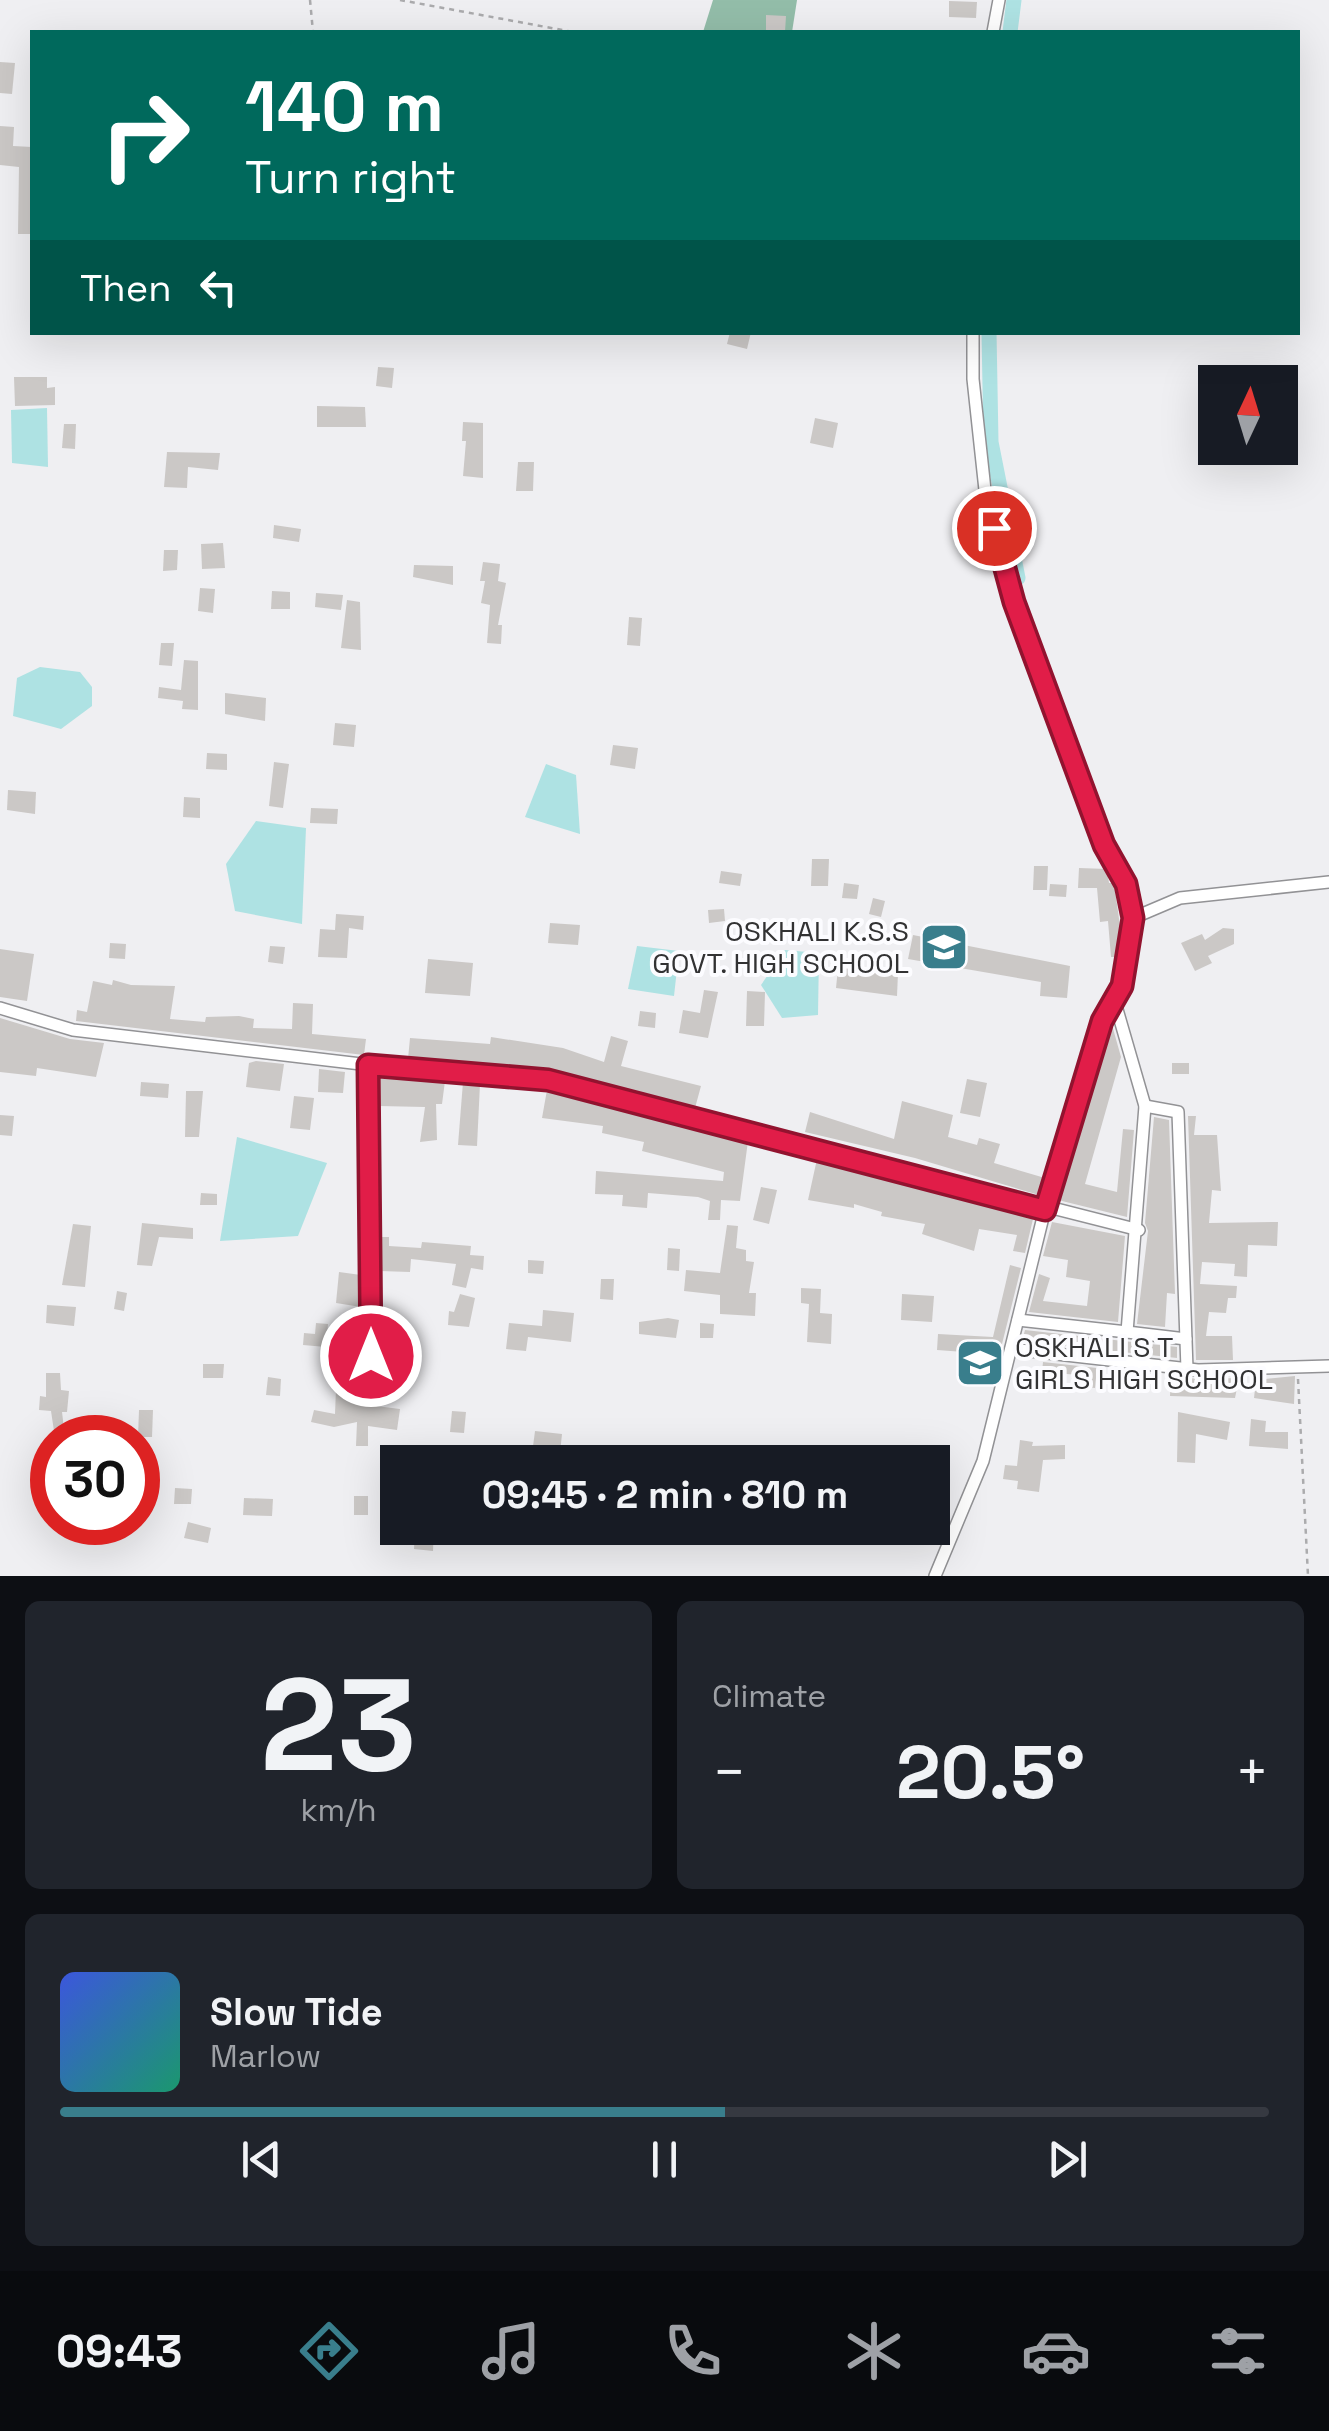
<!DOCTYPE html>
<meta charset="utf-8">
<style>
body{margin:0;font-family:"Space Grotesk",sans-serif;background:#20242c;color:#f1f3f6;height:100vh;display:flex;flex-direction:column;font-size:38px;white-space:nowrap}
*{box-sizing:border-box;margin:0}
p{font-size:32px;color:#9ea1a6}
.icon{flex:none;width:55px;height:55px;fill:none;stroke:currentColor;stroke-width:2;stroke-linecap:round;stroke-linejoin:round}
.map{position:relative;height:1576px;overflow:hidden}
.side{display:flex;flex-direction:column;gap:25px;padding:25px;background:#0d0f14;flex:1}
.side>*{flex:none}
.top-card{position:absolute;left:30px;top:30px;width:1270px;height:305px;border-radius:0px;box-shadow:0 10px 40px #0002;background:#00695c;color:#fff;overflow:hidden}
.needle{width:65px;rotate:4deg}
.controls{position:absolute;left:1198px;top:365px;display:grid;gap:20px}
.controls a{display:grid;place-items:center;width:100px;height:100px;border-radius:0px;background:#171b24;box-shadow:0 10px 40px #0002;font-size:50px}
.speed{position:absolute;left:30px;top:1415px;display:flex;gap:20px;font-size:50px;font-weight:700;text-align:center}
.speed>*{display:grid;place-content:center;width:130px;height:130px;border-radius:50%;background:#171b24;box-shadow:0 10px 40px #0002;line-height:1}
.speed .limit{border:15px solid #d22;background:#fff;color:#111}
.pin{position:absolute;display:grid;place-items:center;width:85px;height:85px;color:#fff;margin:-42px;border:5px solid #fff;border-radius:50%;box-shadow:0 2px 10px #0007}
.me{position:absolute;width:110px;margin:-55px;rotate:0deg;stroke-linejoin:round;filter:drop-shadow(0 0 8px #0008)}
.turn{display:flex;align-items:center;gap:35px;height:210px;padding:0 50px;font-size:45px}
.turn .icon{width:130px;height:130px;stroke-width:2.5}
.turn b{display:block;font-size:70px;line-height:85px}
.then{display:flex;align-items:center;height:95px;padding:0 50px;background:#0003;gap:20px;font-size:38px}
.big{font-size:75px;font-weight:700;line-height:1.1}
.side .tile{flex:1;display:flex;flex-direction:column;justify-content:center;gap:15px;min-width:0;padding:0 35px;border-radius:15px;background:#20242c}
.side .dial{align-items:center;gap:0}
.dial b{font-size:130px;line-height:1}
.song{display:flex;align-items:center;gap:30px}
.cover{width:120px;height:120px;border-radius:15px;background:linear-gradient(135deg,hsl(230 70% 55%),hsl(160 70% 35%))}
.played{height:10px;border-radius:5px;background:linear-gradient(90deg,#397e8c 55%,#363941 55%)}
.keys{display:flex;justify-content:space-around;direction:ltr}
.heat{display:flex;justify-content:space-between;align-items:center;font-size:55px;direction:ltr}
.side .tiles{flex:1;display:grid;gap:25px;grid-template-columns:1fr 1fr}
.tile:last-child{grid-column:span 2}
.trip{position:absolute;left:380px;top:1445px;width:570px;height:100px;border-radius:0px;background:#171b24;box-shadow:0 10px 40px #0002;font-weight:700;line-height:100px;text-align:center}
.dock{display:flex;height:160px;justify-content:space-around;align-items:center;background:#090b0e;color:#9ea1a6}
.dock .icon{width:70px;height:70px}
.dock .on{color:#397e8c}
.dock b{font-size:45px;color:#f1f3f6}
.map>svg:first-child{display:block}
.forest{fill:#93bda9}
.water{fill:#aee2e3}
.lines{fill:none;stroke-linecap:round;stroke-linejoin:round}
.canal{stroke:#aee2e3;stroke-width:15}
.building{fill:#cbc8c6}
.minor-casing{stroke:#929295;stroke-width:14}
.path{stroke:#ababad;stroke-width:2.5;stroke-dasharray:5 5;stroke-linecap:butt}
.minor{stroke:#fff;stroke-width:11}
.route-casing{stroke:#92132f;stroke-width:25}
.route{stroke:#e11d48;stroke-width:18}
.labels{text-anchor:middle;stroke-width:8;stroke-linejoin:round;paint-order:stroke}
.poi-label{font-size:28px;fill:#323233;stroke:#fcfcff;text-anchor:end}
</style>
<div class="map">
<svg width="1329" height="1576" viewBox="0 0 1329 1576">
<rect width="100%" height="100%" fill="#efeff2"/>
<polygon class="forest" points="713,0 797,0 792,32 703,32"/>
<g class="water">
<polygon points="47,408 48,467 12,463 11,410"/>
<polygon points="40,667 80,672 92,687 92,706 61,729 13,716 17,678"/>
<polygon points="546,764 576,775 580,834 525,817"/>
<polygon points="256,821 306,828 302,924 235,911 226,864"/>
<polygon points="637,946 679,951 674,996 628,989"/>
<polygon points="785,950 819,953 818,1015 782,1018 761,985"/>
<polygon points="237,1137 327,1163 298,1236 220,1241"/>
</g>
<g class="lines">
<g class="canal">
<polyline points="1010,32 1014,0"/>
<polyline points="989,332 991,442 1018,578"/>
</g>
</g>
<g class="building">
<polygon points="949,1 977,2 976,18 949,17"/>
<polygon points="766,15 786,16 785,32 766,32"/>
<polygon points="0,62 15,63 12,94 0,93"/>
<polygon points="0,126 14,127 13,146 32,147 32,234 18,234 19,167 0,165"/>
<polygon points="730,332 751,332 747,349 727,344"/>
<polygon points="378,367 394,368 392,388 376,386"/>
<polygon points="14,377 47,377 47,388 55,387 55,405 15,406"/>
<polygon points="317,406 365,407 366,427 317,427"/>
<polygon points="815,418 838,423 833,448 810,443"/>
<polygon points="463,422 483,423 483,478 463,476 466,441 462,441"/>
<polygon points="64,424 76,424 75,449 62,448"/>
<polygon points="167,452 220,453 218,470 188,467 187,488 164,487"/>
<polygon points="518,462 534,462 533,491 516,491"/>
<polygon points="274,525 301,529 299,542 273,538"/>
<polygon points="223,543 225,568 202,569 201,544"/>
<polygon points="164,550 178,550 177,570 163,571"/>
<polygon points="483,562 500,564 498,581 506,583 498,625 502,625 501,644 487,643 490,605 481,603 485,581 480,581"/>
<polygon points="414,565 453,566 453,585 413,577"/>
<polygon points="200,588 215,589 213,613 198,611"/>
<polygon points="272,591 290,592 290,609 271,609"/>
<polygon points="316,593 343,595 341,610 315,607"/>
<polygon points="347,600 360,602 361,650 341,648"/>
<polygon points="629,617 642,618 640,646 627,645"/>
<polygon points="161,643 174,643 172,666 159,665"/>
<polygon points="184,660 198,661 198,710 182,709 183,701 158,698 159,687 181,690"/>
<polygon points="225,693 266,698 265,721 225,714"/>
<polygon points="335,723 356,725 354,747 333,745"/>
<polygon points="613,745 638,748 635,769 610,765"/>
<polygon points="207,753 227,754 227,770 206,769"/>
<polygon points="274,762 289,764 283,808 269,806"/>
<polygon points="8,790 36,792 35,814 7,810"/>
<polygon points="184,797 200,798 200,818 183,817"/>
<polygon points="311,808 338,809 337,824 310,823"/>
<polygon points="812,859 829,859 828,886 811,886"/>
<polygon points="1034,866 1048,866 1047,890 1033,890"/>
<polygon points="1079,868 1107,869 1109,883 1114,883 1121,933 1117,957 1111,957 1108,921 1100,922 1097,888 1078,888"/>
<polygon points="721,871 742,874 740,886 719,883"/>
<polygon points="844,883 859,885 857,899 842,898"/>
<polygon points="1050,884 1067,885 1066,897 1049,896"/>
<polygon points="873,898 885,901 881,917 869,914"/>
<polygon points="724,909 725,921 709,923 708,910"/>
<polygon points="336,914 364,916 363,930 349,928 347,958 318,957 320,929 335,930"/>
<polygon points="550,923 580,925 578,945 548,943"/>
<polygon points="1223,928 1234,929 1234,944 1208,956 1212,963 1195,971 1181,943 1202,934 1205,940"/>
<polygon points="913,935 1070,966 1067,998 1040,996 1041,982 908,959"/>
<polygon points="110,943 126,944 125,959 109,958"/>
<polygon points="270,946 285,947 283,964 268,962"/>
<polygon points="0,949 34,954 27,1001 0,997"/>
<polygon points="428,959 473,963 470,996 425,993"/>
<polygon points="838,968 898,973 897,996 836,988"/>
<polygon points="113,980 131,985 175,986 170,1019 205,1022 206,1017 239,1016 254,1019 253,1028 292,1029 293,1003 313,1004 312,1034 366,1039 364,1055 76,1021 77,1010 87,1012 93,981 112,985"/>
<polygon points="704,990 718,992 708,1038 679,1033 683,1010 700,1013"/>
<polygon points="747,991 765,992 764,1026 746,1026"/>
<polygon points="640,1011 656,1013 655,1028 638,1026"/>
<polygon points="0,1018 70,1039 104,1043 96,1077 37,1068 36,1076 0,1072"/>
<polygon points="1112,1025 1121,1057 1085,1184 1117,1192 1123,1129 1134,1130 1127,1217 1058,1200"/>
<polygon points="611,1036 628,1041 621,1066 701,1086 695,1108 550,1071 408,1059 410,1038 490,1044 491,1037 563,1048 604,1062"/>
<polygon points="256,1061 284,1064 280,1091 246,1087 249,1063"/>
<rect x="1172" y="1063" width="17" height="11"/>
<polygon points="319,1069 345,1072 343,1093 318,1092"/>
<polygon points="378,1076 445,1081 442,1104 436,1104 437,1140 420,1142 425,1107 379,1106"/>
<polygon points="967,1079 987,1083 980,1117 960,1113"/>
<polygon points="141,1082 169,1084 168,1098 140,1096"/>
<polygon points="463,1082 480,1084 477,1146 458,1145"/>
<polygon points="547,1090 748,1141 740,1201 721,1200 720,1220 708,1220 710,1201 698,1197 648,1193 647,1208 622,1206 623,1195 595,1194 596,1171 723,1181 724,1172 642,1151 644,1142 602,1133 603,1126 542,1118"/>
<polygon points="186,1091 203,1091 199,1137 185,1137"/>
<polygon points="294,1096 314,1098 310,1130 290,1128"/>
<polygon points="902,1101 953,1115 948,1137 977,1145 979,1138 1000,1144 994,1163 1045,1178 1039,1195 915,1158 805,1132 810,1112 894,1139"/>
<polygon points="0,1115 14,1116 12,1136 0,1135"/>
<polygon points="1188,1116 1196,1116 1194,1135 1217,1135 1221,1191 1212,1190 1209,1223 1278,1222 1277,1246 1248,1245 1247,1277 1234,1276 1235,1264 1202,1262 1200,1284 1237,1286 1236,1298 1228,1298 1226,1313 1209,1312 1206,1336 1232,1336 1233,1360 1196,1360"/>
<polygon points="1154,1117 1169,1120 1175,1294 1167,1293 1165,1327 1137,1324 1148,1231 1145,1223"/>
<polygon points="817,1159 1033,1219 1025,1253 1013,1251 1017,1235 979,1229 974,1251 922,1234 925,1224 881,1216 882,1212 854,1204 854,1208 808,1200"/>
<polygon points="761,1187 777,1190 769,1224 753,1220"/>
<polygon points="201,1193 217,1194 217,1205 200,1205"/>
<polygon points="1052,1222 1125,1236 1118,1322 1029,1312 1039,1274 1050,1278 1043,1301 1087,1306 1090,1281 1066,1277 1068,1260 1043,1256"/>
<polygon points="142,1223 193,1228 193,1239 159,1237 152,1266 137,1265"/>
<polygon points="73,1224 91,1226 85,1287 62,1285"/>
<polygon points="727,1225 738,1226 736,1248 746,1250 746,1261 754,1262 749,1293 756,1293 755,1316 720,1314 720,1295 684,1291 686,1270 720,1273"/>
<polygon points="380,1237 389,1237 389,1246 421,1248 422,1242 471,1246 470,1255 484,1256 483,1270 471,1268 466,1288 452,1285 456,1264 411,1259 410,1272 380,1271"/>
<polygon points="668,1248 680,1249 679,1271 667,1270"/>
<polygon points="528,1260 544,1261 543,1274 528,1273"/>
<polygon points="1010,1265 1021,1268 993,1380 986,1379 991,1354 937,1350 938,1334 993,1337"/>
<polygon points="339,1272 361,1275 361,1307 336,1303"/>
<polygon points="601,1279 614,1279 613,1300 600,1299"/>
<polygon points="801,1288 821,1289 820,1313 832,1314 831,1344 807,1342 809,1304 801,1303"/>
<polygon points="117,1291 127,1293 124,1311 114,1309"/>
<polygon points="460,1294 475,1298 469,1327 448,1325 449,1311 454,1312"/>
<polygon points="902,1294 934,1296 932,1322 901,1320"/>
<polygon points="47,1305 76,1307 74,1326 46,1323"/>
<polygon points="543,1310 574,1313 571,1342 528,1337 526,1351 506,1349 509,1323 542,1326"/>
<polygon points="668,1318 679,1320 676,1338 639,1334 639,1322"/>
<polygon points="316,1323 328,1324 326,1347 303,1345 304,1333 315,1334"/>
<polygon points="700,1323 714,1324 713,1338 700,1338"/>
<polygon points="1025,1330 1177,1347 1177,1358 1022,1341"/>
<polygon points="1043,1362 1097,1368 1095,1388 1078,1386 1079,1375 1042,1372"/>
<polygon points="203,1364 224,1364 223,1378 203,1378"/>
<polygon points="46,1373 60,1373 61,1390 69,1391 67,1412 62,1412 64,1429 54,1431 51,1411 39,1410 40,1396 46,1397"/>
<polygon points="1171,1376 1198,1379 1239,1378 1235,1398 1170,1396"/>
<polygon points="1295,1376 1294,1404 1254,1398 1256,1380"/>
<polygon points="268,1377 281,1379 280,1396 266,1395"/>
<polygon points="336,1389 368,1390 368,1405 400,1409 397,1430 368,1426 368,1446 356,1446 357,1422 334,1427 311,1422 314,1410 335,1414"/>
<polygon points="139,1410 153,1410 152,1437 138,1437"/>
<polygon points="452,1411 466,1412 464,1433 450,1432"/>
<polygon points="1178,1412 1230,1422 1227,1440 1196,1434 1195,1463 1177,1462"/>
<polygon points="1251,1419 1266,1421 1265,1432 1288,1432 1288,1449 1249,1446"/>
<polygon points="535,1431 562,1434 559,1462 531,1462"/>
<polygon points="1020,1440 1033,1442 1032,1446 1065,1445 1065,1459 1043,1460 1039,1492 1017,1489 1018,1481 1003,1479 1005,1465 1017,1466"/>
<polygon points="396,1481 396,1495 381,1495 381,1482"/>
<polygon points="175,1488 192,1489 191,1504 174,1504"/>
<rect x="354" y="1496" width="14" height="19"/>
<polygon points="244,1498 273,1499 272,1516 243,1515"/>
<polygon points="188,1522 211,1528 208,1543 184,1538"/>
<polygon points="415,1528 434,1528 433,1551 414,1549"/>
</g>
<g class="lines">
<g class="minor-casing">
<g id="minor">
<polyline points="993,32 999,0"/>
<polyline points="1133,918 1180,898 1329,882"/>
<polyline points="0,1008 73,1030 361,1064 548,1080 1139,1230"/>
<polyline points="369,1065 371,1355"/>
<polyline points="1145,1106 1178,1112 1187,1369"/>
<polyline points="1018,1320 1127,1332 1145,1106 1114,999"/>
<polyline points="1127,1332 1186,1339"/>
<polyline points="1011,1349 1198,1370 1329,1366"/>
<polyline points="935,1576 983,1461 1045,1209 1103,1021 1121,985 1133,918 1126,884 1104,845 1014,602 985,490 973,379 973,332"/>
</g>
</g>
<g class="path">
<polyline points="310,0 313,32"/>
<polyline points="400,0 573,32"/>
<polyline points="1298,1379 1308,1576"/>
</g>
<use href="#minor" class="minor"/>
</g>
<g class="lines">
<g class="route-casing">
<polyline id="route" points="371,1356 368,1065 548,1080 1045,1210 1102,1021 1122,986 1133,918 1126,884 1104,845 1014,602 994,528"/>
</g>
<use href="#route" class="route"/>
</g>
<defs>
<g id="school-square" transform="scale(2.5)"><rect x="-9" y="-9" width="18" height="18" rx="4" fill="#397e8c" stroke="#fcfcff"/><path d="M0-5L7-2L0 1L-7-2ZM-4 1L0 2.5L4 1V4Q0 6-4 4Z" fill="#fff"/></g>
</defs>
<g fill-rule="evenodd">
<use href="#school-square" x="944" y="947"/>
<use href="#school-square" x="980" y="1363"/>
</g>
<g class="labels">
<g class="poi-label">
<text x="909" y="941">OSKHALI K.S.S<tspan x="909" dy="32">GOVT. HIGH SCHOOL</tspan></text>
<text x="1015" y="1357" text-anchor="start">OSKHALI S T<tspan x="1015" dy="32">GIRLS HIGH SCHOOL</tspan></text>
</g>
</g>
</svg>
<div class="controls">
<a><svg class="needle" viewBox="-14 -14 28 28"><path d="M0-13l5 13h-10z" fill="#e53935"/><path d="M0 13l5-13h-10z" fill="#9ea1a6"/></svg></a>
</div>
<div class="speed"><div class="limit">30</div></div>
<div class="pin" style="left:994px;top:528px;background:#d93025"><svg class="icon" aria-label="arrive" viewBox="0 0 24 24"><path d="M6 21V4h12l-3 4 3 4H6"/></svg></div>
<svg class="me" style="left:371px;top:1356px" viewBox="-20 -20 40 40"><circle r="17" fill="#e11d48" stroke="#fff" stroke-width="3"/><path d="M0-11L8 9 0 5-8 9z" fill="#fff"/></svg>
<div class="trip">09:45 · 2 min · 810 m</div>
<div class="top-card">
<div class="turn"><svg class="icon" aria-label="right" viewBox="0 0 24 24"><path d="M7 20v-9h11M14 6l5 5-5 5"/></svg><div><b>140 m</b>Turn right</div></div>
<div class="then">Then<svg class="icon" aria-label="left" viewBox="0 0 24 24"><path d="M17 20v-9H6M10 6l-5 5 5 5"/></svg></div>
</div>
</div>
<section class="side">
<div class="tiles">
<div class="tile dial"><b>23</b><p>km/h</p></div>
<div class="tile"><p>Climate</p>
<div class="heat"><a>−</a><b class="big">20.5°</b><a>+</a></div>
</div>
<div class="tile">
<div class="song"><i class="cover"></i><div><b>Slow Tide</b><p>Marlow</p></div></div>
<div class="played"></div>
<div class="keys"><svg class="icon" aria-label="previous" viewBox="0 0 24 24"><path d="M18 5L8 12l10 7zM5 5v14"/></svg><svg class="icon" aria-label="pause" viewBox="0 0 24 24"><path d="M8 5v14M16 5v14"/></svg><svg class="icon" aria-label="next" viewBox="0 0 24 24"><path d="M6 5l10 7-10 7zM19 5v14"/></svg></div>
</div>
</div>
</section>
<nav class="dock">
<b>09:43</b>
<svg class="icon on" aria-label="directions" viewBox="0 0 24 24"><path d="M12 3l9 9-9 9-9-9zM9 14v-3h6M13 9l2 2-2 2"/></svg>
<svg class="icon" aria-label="music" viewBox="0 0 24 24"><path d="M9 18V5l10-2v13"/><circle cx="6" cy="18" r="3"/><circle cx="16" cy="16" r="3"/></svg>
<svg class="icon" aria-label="phone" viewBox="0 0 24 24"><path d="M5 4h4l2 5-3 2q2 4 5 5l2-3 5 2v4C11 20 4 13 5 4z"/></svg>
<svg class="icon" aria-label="climate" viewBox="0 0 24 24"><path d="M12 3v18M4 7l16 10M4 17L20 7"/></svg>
<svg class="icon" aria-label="car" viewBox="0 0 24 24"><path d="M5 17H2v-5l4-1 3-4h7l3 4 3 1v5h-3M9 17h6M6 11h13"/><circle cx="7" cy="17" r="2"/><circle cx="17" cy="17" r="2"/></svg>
<svg class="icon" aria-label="filters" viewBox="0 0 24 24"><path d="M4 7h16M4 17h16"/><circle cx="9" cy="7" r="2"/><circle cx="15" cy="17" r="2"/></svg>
</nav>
